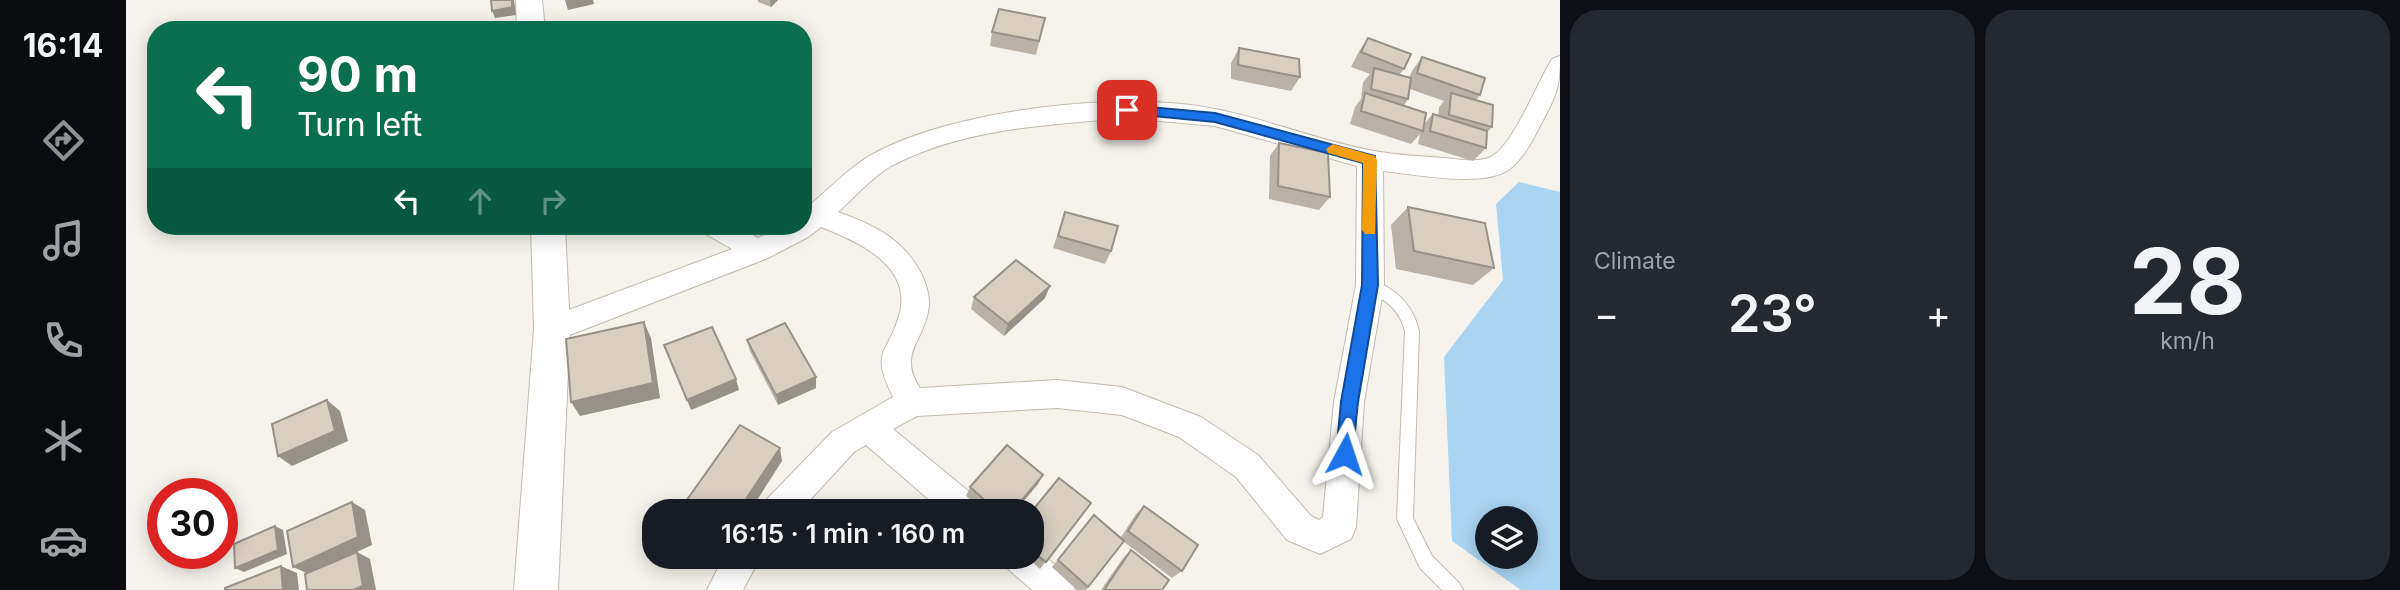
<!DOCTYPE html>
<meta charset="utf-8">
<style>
body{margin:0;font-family:Inter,sans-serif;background:#242831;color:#f1f3f6;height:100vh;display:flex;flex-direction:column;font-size:26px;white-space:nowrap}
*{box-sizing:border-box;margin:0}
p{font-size:23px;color:#9ea1a6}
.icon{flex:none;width:38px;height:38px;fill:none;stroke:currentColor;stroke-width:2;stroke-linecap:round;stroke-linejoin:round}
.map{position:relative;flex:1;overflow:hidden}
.panel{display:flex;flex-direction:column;gap:10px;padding:10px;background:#0d0f14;width:840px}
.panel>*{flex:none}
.hud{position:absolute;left:21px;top:21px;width:665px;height:214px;border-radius:28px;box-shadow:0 4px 18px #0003;background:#0b6e4f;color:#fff;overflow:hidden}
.tools{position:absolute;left:1349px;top:506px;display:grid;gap:14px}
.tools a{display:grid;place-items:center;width:63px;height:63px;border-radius:50%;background:#171b24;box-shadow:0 4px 18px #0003;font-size:35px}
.speed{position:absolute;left:21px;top:478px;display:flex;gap:14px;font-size:35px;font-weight:700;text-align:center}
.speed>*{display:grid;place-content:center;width:91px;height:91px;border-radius:50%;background:#171b24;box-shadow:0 4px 18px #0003;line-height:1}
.speed .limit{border:10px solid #d22;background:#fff;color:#111}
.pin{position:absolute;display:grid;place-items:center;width:60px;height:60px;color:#fff;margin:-30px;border-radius:14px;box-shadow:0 4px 10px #0006}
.me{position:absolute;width:77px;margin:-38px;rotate:5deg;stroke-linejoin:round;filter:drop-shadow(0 0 5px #0008)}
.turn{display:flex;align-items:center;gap:24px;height:147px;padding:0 35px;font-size:32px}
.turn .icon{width:91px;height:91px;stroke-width:2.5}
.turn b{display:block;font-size:49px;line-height:60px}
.lanes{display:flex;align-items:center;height:66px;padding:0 35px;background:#0003;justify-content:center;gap:35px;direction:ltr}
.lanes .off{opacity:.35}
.big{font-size:52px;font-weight:600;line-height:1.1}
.panel .card{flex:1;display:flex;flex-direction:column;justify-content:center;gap:10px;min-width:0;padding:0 24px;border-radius:28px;background:#242831}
.panel .dial{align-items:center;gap:0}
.dial b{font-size:91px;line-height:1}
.heat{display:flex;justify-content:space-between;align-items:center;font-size:38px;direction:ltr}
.panel .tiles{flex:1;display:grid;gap:10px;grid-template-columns:repeat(2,1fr)}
.trip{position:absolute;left:516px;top:499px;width:402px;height:70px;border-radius:28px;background:#171b24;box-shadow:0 4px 18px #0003;font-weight:600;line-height:70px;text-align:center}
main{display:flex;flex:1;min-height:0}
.menu{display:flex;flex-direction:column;width:126px;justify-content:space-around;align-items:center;background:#090b0e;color:#9ea1a6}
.menu .icon{width:49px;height:49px}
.menu .current{color:#8c9099}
.menu b{font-size:32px;color:#f1f3f6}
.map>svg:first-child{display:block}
.water{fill:#a9d4f2;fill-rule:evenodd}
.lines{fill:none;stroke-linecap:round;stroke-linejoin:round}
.service-casing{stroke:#c2bbae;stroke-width:2}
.minor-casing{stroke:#c2bbae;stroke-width:2}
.tertiary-casing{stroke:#c2bbae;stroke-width:2}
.service{fill:#fff;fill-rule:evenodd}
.minor{fill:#fff;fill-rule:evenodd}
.tertiary{fill:#fff;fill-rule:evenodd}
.wall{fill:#bab2a6;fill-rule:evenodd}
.shaded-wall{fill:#979187}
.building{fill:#d8cfc1;stroke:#979187;stroke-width:2}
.route{fill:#1a73e8;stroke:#114b97;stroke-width:2}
.slow{fill:#f59e0b}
</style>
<main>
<nav class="menu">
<b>16:14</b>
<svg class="icon current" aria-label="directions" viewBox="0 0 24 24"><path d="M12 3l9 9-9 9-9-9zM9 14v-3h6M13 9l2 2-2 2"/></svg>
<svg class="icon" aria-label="music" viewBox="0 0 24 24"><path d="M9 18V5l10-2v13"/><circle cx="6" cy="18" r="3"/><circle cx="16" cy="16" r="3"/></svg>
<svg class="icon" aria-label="phone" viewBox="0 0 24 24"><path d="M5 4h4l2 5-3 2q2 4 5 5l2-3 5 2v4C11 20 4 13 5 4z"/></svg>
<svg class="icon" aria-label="climate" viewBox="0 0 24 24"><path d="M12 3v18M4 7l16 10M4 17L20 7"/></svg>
<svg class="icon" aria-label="car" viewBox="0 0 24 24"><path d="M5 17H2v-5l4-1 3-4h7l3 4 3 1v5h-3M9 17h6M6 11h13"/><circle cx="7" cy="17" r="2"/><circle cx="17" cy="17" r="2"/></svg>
</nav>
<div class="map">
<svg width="1434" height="590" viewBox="0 0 1434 590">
<rect width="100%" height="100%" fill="#f6f3ec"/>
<path class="water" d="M1393,182L1434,192V590H1395L1326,541L1318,357L1377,280L1370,204ZM1362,518H1400V556H1362Z"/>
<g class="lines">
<g class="service-casing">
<path id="service" d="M1244,279C1270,289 1287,304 1293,331L1287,518L1306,556L1334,584L1337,590H1316L1294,568L1271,519L1279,331C1273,308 1259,300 1239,289L1237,285L1239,281Z"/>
</g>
<g class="minor-casing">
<g id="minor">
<path d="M1434,56C1434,92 1429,97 1413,128C1406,142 1397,158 1385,168C1361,189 1287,174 1257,171L1258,285L1238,402L1230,527L1225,539L1194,554L1161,540L1110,477L1053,437L996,415L931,408L791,416L767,429L853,500L857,511H816L740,445L728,452L674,511H636L640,500L706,432L767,397C744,350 761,356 773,316C788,266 731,241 695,227L682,237L642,258L436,338L426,341L416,338L412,329L416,320L606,249L578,233L574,226H610L632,238L657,226H677V211C698,194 723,167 747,154C829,109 998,90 1089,109C1141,119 1191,140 1243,150C1267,155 1293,156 1317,158C1330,159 1353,163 1365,157C1388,144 1411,83 1426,59ZM1001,118L1089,126L1231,166L1230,285L1208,402L1197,517L1193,520L1185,516L1132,455L1075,417L996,387L931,380L794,388C772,355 796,343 802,312C805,299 801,287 796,275C778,239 748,225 712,212C729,197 746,177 765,166C838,128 920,125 1001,118Z"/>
<polygon points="906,545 944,578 949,590 906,590 881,568 876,556 906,556"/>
<polygon points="598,556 635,556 617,590 581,590"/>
</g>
</g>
<g class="tertiary-casing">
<g id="tertiary">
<polygon points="390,0 416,0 419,30 391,30"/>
<polygon points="405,226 439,226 444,329 432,590 388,590 408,329"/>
</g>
</g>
<use href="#service" class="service"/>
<use href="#minor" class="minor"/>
<use href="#tertiary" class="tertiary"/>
</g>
<g class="wall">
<polygon points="632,0 652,0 645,7 632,2"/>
<polygon points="919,18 910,55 864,46 866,32"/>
<path d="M1242,38L1278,69L1273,75L1283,78L1286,71L1296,57L1354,95L1350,100L1366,127L1361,132L1360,148L1347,161L1292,144L1294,134L1285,144L1224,124L1229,107L1235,99L1237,82L1244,74L1225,67L1232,53ZM1284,89L1318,101L1313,107L1312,116L1307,114L1298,124L1278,105L1282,99Z"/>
<polygon points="1113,48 1174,77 1165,91 1105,79 1105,63"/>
<polygon points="1153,143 1204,197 1193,210 1143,199 1144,156"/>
<polygon points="1282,207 1368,268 1347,285 1270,269 1265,225"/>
<polygon points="939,212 985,251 979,264 927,248"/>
<polygon points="848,297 919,298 878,336 845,309"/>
<polygon points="621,340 690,377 690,388 652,405 624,351"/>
<polygon points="912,484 889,511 858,511 840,496 844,487"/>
<polygon points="965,503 914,569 900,556 906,556 906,511"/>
<polygon points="1018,506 1056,571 1046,578 998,542 960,590 951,590 926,567 968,515 995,537 1010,514"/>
<polygon points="1005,550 1036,590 975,590 997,558"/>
</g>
<g class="shaded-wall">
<polygon points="386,0 388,0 390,15 369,18 366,11"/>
<polygon points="439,0 467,0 468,4 442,10"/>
<polygon points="644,0 652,0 645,7"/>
<polygon points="924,286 919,298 878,336 882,324"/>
<polygon points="518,322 525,338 534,398 454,416 445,402"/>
<polygon points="690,377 690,388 652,405 650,395"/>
<polygon points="610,379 613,390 565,410 561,400"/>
<polygon points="201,400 214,411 222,441 166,466 152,456"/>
<polygon points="654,448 656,461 624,511 612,511"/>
<polygon points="917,475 912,484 889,511 887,511"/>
<polygon points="226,502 239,510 246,545 183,574 167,567"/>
<polygon points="149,526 157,530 161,554 118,572 109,568"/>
<polygon points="231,552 244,559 250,590 227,590"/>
<polygon points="155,566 171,573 173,590 157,590"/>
</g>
<g class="building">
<polygon points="365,0 386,0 386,7 366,11"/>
<polygon points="873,9 919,18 913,41 866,32"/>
<polygon points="1242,38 1285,54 1278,69 1235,52"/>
<polygon points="1113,48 1173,59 1174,77 1112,65"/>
<polygon points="1296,57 1359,78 1354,95 1291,73"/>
<polygon points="1248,68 1285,78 1282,99 1245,89"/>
<polygon points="1239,93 1300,113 1297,131 1235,111"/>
<polygon points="1325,93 1367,105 1366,127 1323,115"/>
<polygon points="1307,114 1361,131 1360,148 1304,131"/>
<polygon points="1153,143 1202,153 1204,197 1152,186"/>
<polygon points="1282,207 1359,223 1368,268 1288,251"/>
<polygon points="939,212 992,226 985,251 932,236"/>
<polygon points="890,260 924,286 882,324 848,297"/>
<polygon points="518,322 527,383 445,402 440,339"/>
<polygon points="659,323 690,377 650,395 621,340"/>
<polygon points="586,327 610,379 561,400 538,345"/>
<polygon points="201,400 209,431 152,456 146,424"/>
<polygon points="614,425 654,448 612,511 553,511"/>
<polygon points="881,445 917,475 887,511 871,511 844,487"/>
<polygon points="933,478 965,503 920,562 906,551 906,511"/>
<polygon points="226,502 232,537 167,567 161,531"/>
<polygon points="1018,506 1072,545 1056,571 1002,531"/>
<polygon points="968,515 998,541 962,587 932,560"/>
<polygon points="149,526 152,550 109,568 108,544"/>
<polygon points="1005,550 1043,580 1036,590 978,590"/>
<polygon points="231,552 237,586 227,590 181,590 179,574"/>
<polygon points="155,566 157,590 99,590 99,588"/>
</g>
<polygon class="route" points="1001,105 1089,113 1249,156 1252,285 1232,402 1226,460 1219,463 1213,460 1210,454 1215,402 1236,285 1237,163 1089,122 996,113 994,110"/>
<polygon class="slow" points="1207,144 1249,156 1251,160 1249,234 1239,234 1236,230 1237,163 1202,153 1200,149"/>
</svg>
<div class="tools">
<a><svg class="icon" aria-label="layers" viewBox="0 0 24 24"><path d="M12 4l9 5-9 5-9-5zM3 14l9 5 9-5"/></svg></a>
</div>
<div class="speed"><div class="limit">30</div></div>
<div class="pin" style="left:1001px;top:110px;background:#d93025"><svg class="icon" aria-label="arrive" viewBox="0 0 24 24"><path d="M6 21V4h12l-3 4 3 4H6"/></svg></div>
<svg class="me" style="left:1219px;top:454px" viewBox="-20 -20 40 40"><path d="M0-17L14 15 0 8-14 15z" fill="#1a73e8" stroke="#fff" stroke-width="4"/></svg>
<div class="trip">16:15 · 1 min · 160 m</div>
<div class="hud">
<div class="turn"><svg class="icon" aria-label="left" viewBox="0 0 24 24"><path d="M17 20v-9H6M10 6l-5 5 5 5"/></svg><div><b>90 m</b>Turn left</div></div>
<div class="lanes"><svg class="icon" aria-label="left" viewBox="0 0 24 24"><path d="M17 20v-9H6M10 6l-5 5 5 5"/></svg><svg class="icon off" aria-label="ahead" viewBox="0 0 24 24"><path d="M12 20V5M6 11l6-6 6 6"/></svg><svg class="icon off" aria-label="right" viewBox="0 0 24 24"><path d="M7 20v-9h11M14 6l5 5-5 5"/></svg></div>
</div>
</div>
<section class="panel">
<div class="tiles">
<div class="card"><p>Climate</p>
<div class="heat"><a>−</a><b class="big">23°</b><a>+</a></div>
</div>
<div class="card dial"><b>28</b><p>km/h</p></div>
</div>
</section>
</main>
